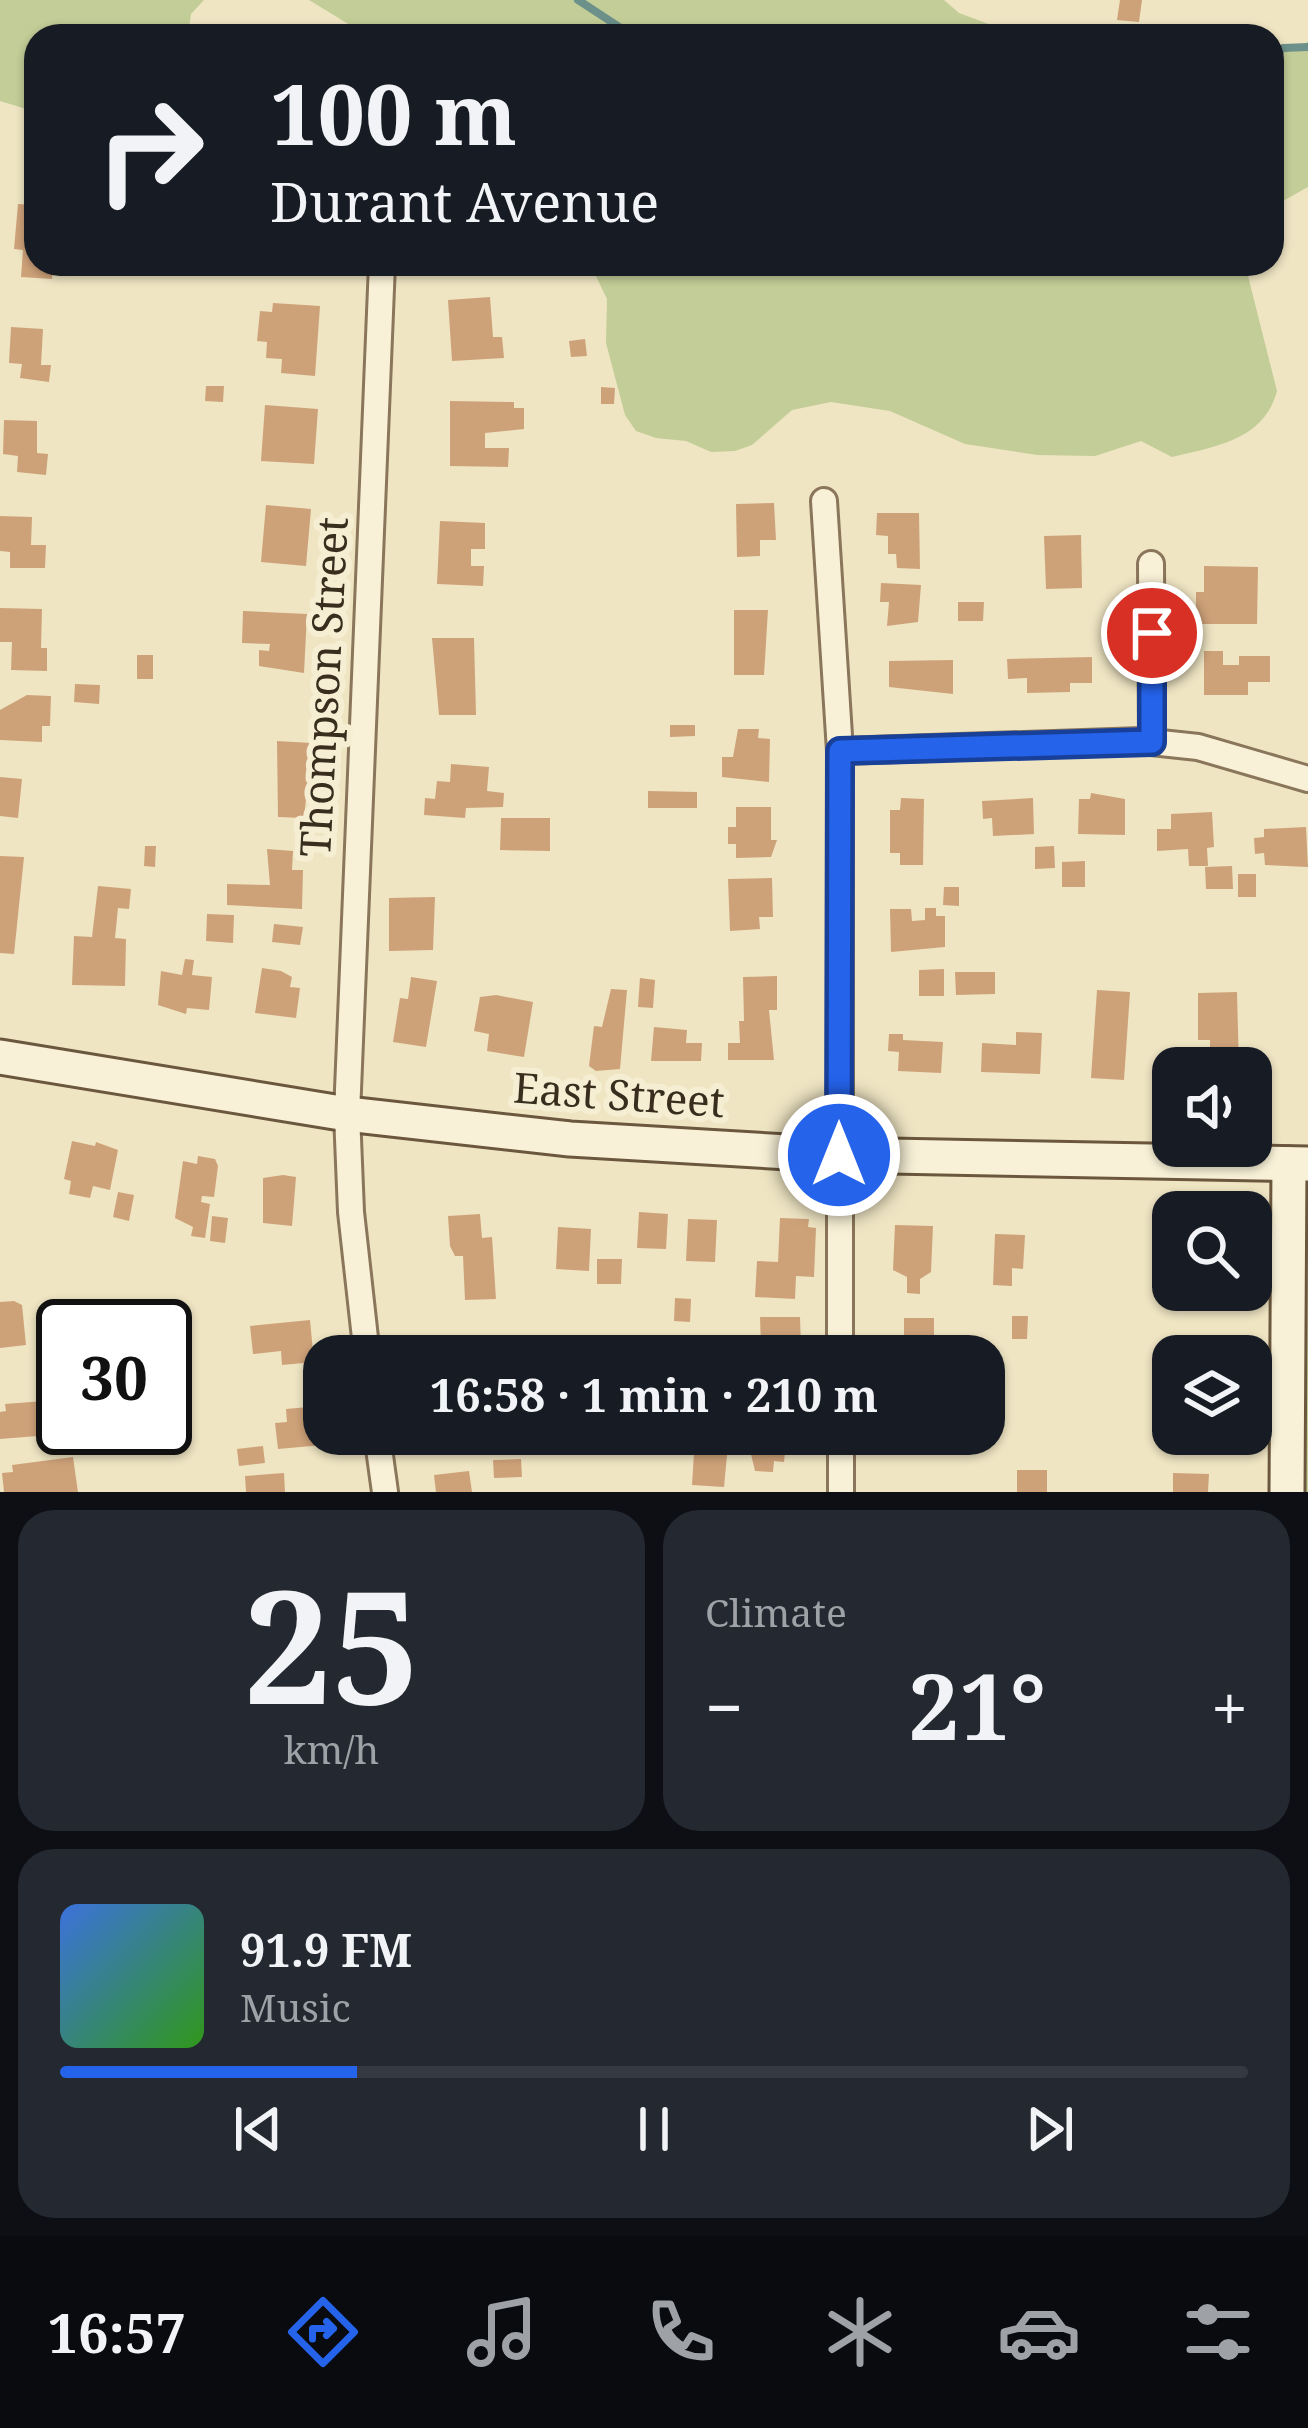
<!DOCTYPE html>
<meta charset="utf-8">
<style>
body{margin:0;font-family:"Noto Serif",serif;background:#242831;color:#f1f3f6;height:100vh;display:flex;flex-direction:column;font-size:45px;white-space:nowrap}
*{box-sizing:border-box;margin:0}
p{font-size:39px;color:#9ea1a6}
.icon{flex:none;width:66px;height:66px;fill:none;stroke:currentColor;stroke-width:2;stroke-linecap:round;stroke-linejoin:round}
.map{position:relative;height:1492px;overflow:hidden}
.drawer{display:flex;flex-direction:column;gap:18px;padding:18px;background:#0d0f14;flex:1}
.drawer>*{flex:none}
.banner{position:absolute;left:24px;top:24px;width:1260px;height:252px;border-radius:36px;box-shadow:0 3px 9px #0004;background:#171b24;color:#f1f3f6;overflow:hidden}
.fabs{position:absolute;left:1152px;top:1047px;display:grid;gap:24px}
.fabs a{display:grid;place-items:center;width:120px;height:120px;border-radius:24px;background:#171b24;box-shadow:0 3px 9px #0004;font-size:60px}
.speed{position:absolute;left:36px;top:1299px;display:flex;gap:24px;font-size:60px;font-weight:700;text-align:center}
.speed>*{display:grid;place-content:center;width:156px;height:156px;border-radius:50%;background:#171b24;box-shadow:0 3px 9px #0004;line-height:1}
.speed .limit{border:6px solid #111;border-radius:18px;background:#fff;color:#111}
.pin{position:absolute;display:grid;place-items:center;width:102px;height:102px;color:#fff;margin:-51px;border:6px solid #fff;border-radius:50%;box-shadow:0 3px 12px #0007}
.me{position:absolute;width:132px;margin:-66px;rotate:0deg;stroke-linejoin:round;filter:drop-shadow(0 0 9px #0008)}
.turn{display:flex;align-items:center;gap:42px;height:252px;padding:0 48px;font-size:54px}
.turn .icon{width:156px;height:156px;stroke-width:2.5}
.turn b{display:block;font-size:84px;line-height:102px}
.big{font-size:90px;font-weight:700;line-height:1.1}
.drawer .card{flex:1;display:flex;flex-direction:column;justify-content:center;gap:18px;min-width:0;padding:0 42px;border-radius:36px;background:#242831}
.drawer .dial{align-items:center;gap:0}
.dial b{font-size:156px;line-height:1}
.song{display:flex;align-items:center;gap:36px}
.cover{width:144px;height:144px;border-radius:18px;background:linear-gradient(135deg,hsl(220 70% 55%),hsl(110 70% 35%))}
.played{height:12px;border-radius:6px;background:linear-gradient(90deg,#2563eb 25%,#363941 25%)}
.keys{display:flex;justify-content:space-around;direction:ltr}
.heat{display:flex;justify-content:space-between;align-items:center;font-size:66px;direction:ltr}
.drawer .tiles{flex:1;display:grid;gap:18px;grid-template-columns:1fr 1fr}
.card:last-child{grid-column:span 2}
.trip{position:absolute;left:303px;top:1335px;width:702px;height:120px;border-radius:36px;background:#171b24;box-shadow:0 3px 9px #0004;font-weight:700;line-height:120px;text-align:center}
.tab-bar{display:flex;height:192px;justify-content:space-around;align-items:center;background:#090b0e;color:#9ea1a6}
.tab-bar .icon{width:84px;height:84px}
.tab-bar .selected{color:#2563eb}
.tab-bar b{font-size:54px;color:#f1f3f6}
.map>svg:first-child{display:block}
.green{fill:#c3cd97}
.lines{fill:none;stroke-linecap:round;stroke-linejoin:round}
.stream{stroke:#6c908a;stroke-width:8}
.building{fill:#cea279}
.street-casing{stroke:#8a765a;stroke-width:30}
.secondary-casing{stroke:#6b573d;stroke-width:39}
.street{stroke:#f9f1d7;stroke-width:24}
.secondary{stroke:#f9f1d7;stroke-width:33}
.route-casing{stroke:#184099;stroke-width:30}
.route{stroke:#2563eb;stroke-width:21}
.labels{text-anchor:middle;stroke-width:12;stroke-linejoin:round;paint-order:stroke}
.street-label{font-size:42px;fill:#392d1e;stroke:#f6eed3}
</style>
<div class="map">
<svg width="1308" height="1492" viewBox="0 0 1308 1492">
<rect width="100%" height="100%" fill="#efe5c3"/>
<g class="green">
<polygon points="0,0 204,0 191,14 188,36 36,36 36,112 0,101"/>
<polygon points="309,0 944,0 959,13 1021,36 480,36 447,30 368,36"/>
<polygon points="1308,42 1308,187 1272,207 1272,55"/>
<path d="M590,264H1245L1277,391C1264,440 1216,446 1172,457L1141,441L1095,456L1037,455L965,444L890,411L831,402L792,410L752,445L735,451L711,452L686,441L656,438L636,431L625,415L606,343L607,299Z"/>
<polygon points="1308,1202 1308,1492 1303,1492 1306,1209"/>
</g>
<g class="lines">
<g class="stream">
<polyline points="578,0 633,36"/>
<polyline points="1272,59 1283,48 1308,47"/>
</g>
</g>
<g class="building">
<polygon points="1120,0 1142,0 1139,22 1117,20"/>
<polygon points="18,204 36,205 36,264 53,264 52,279 21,277 23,250 14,249"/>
<polygon points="490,297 493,337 502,337 504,358 452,361 448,300"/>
<polygon points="273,303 320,306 315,376 281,373 282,359 266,358 267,342 257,341 260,311 272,312"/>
<polygon points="11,327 43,329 41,365 51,365 49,382 20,378 22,364 9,363"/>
<polygon points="585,339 587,356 571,357 569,341"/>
<polygon points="206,386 224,386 223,402 205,401"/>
<polygon points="601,387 615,388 614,404 601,404"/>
<polygon points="450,401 514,402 514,408 524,408 524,429 485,433 485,448 509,448 508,467 450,466"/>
<polygon points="265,405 318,409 314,464 261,461"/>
<polygon points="4,420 37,421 37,453 48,454 46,475 17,472 18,456 3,454"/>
<polygon points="774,503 776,540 760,540 760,556 737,557 736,504"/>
<polygon points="266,505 311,509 306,566 261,562"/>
<polygon points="877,513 919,513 920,569 897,568 896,554 888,554 888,536 876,535"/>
<polygon points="0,516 32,517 31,545 46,545 45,568 10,568 10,552 0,551"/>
<polygon points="440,521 485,523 485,549 471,549 471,566 484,566 483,586 437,584"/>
<polygon points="1081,535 1082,588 1046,589 1044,536"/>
<polygon points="1204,566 1258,567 1257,624 1196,624 1196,592 1204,592"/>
<polygon points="881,583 921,585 918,622 887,626 889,602 880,602"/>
<polygon points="958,602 984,602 983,621 958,621"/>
<polygon points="0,608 42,609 41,648 47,648 47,671 11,670 12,642 0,642"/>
<polygon points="734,610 768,610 764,675 734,675"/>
<polygon points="243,611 307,614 304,673 259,666 259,650 269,651 270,644 242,643"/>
<polygon points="432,638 474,638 476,715 439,715"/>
<polygon points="1204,651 1223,651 1223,665 1239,665 1239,656 1270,656 1270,682 1248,682 1248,695 1204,695"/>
<rect x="137" y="655" width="16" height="24"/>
<polygon points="1092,657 1092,683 1070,683 1070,692 1027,693 1027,678 1008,679 1007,659"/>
<polygon points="953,660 953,694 889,687 889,661"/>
<polygon points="75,684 100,685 99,704 74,702"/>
<polygon points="27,695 51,696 50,726 42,726 42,742 0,740 0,710"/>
<polygon points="670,725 695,725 695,736 670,737"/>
<polygon points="738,729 759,729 758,738 770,739 769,782 722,777 722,757 733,757"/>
<polygon points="277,741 312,743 304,818 278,817"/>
<polygon points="451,764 489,767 487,791 504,793 503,807 466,808 465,818 424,815 425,798 435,799 437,781 450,782"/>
<polygon points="0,777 22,779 18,818 0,816"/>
<polygon points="648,791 697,792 697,808 648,808"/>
<polygon points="1091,793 1125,799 1125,835 1078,834 1079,799 1090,799"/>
<polygon points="901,798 924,799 923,865 900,865 900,853 890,853 890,810 900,810"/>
<polygon points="1033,798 1034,834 993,836 992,818 983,819 982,801"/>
<polygon points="736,807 771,807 771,840 777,840 771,857 736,858 736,844 728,844 728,827 736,827"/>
<polygon points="1212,812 1214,847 1207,848 1208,866 1189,866 1188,849 1157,851 1157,829 1171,829 1171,814"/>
<polygon points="501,818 550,818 550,851 500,850"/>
<polygon points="1306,827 1308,867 1265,865 1264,853 1255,854 1254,838 1264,837 1264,829"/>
<polygon points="145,846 156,846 155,867 144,866"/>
<polygon points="1054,846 1055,868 1035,869 1035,847"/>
<polygon points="267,849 293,851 292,870 303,870 302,909 227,905 227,884 270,885"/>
<polygon points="0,856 24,857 14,954 0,953"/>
<polygon points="1085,861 1085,887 1062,887 1062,862"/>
<polygon points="1232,866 1233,889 1206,889 1205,867"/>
<rect x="1238" y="874" width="18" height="23"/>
<polygon points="772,878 773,917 759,917 760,929 730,931 728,879"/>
<polygon points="98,886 131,889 129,909 118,908 115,938 126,939 125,986 72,985 74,936 92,937"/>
<polygon points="944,887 959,887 959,906 943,905"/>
<polygon points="435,897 433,950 389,951 389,898"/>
<polygon points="925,908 936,908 936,916 945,916 945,947 891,952 890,909 911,909 912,921 925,920"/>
<polygon points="207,914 234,915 233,943 206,941"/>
<polygon points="274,924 303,927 300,945 272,942"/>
<polygon points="185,959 194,960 192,975 212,977 209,1010 187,1008 186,1014 158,1005 161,971 182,975"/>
<polygon points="262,968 281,971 292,977 290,987 300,988 296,1018 255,1013"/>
<polygon points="944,969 944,996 919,996 919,970"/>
<polygon points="955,972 995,972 995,994 956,995"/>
<polygon points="777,976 777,1010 769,1010 774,1060 728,1060 728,1043 740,1043 739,1021 744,1021 743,977"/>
<polygon points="411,977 437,981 426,1047 393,1042 400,998 408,999"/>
<polygon points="640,978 655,980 653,1008 638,1007"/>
<polygon points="611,989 627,990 620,1069 596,1071 589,1066 594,1026 602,1027"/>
<polygon points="1097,990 1130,992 1124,1080 1091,1078"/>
<polygon points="1237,992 1239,1068 1210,1068 1210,1040 1198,1040 1198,993"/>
<polygon points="496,995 533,1002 524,1057 487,1051 489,1034 474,1031 480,997"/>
<polygon points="654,1027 687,1030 686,1043 702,1043 701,1061 651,1061"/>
<polygon points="1016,1032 1042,1033 1040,1074 981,1072 982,1043 1016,1045"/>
<polygon points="889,1034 903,1034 903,1040 943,1042 941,1073 898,1071 899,1052 888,1051"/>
<polygon points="72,1141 95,1146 96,1142 118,1150 110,1190 93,1186 90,1198 69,1194 71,1181 64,1179"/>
<polygon points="198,1156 215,1159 218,1166 214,1197 202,1196 201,1202 210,1204 205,1238 191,1236 193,1227 175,1218 183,1161 197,1164"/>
<polygon points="283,1175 296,1177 292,1226 263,1223 263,1178"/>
<polygon points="118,1192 134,1195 129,1221 113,1217"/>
<polygon points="639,1212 668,1214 666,1249 637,1248"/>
<polygon points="480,1214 482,1238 492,1237 496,1299 465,1300 463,1256 455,1256 450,1246 448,1216"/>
<polygon points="212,1216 228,1218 225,1243 210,1241"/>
<polygon points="780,1218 809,1219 808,1227 816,1228 814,1277 796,1276 795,1299 755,1297 757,1261 778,1262"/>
<polygon points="688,1219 717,1220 715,1262 686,1261"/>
<polygon points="895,1225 933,1226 931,1272 920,1279 920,1294 907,1293 907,1277 893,1270"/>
<polygon points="558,1227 591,1229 589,1271 556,1269"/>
<polygon points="995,1234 1025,1235 1023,1269 1012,1268 1012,1286 993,1285"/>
<polygon points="1157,1247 1173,1247 1173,1263 1156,1262"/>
<polygon points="597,1259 622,1259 621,1284 597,1284"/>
<polygon points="1173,1290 1212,1290 1212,1303 1171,1303"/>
<polygon points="675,1298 691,1299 690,1322 674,1321"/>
<polygon points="14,1301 22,1305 26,1345 0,1348 0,1302"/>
<polygon points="1012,1316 1028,1316 1027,1339 1012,1339"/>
<polygon points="760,1317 800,1317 801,1347 761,1347"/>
<rect x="904" y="1318" width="30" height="28"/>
<polygon points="310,1320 314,1362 282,1365 281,1351 253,1354 250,1326"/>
<polygon points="44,1401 45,1406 63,1404 63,1428 75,1433 0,1439 0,1412 6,1411 5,1404"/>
<polygon points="319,1406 323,1445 278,1449 275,1423 287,1422 286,1409"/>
<polygon points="472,1434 511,1434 512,1448 474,1452"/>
<polygon points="751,1434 787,1434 784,1462 774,1461 773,1472 755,1471 750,1450 742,1449 742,1440 750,1441"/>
<polygon points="263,1446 265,1463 239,1466 237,1449"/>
<polygon points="694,1453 727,1455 724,1487 692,1485"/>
<polygon points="73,1457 78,1492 4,1492 2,1473 13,1472 12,1465"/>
<polygon points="521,1459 522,1477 494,1478 493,1460"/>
<rect x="1017" y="1470" width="30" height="22"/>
<polygon points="469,1471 472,1492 436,1492 434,1475"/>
<polygon points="284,1473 285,1492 246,1492 245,1476"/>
<polygon points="1173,1473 1209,1474 1208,1492 1173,1492"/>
</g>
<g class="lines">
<g class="street-casing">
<g id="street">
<polyline points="824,501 840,751 840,1356"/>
<polyline points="1151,564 1152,742"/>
<polyline points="840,751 1142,741 1198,747 1308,779"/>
<polyline points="367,1356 351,1212 347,1114 382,264"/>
<polyline points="377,1434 385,1492"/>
<polyline points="841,1434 841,1492"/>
</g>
</g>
<g class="secondary-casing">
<g id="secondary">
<polyline points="0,1057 347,1114 570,1139 839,1155 1308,1164"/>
<polyline points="1287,1492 1289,1164"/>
</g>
</g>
<use href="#street" class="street"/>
<use href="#secondary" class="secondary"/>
</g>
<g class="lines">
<g class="route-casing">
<polyline id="route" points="839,1155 840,751 1152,742 1152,633"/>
</g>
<use href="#route" class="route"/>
</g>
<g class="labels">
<g class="street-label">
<text transform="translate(324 687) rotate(-87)" y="15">Thompson Street</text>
<text transform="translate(619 1095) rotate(4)" y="15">East Street</text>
</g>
</g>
</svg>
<div class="fabs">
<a><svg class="icon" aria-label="sound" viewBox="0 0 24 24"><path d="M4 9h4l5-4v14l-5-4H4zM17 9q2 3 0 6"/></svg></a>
<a><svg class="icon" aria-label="search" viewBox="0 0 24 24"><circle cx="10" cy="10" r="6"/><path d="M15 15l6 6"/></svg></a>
<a><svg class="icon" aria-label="layers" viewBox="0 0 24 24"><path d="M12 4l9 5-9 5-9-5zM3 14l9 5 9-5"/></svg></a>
</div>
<div class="speed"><div class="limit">30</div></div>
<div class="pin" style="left:1152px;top:633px;background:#d93025"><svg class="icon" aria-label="arrive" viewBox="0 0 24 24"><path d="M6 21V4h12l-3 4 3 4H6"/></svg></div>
<svg class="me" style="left:839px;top:1155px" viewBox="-20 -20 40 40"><circle r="17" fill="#2563eb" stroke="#fff" stroke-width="3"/><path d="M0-11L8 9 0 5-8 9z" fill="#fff"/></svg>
<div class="trip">16:58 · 1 min · 210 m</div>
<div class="banner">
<div class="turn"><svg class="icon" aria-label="right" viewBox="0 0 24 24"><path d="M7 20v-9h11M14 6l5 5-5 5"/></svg><div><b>100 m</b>Durant Avenue</div></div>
</div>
</div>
<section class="drawer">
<div class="tiles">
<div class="card dial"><b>25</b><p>km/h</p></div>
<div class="card"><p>Climate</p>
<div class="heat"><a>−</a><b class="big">21°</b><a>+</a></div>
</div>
<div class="card">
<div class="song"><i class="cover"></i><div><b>91.9 FM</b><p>Music</p></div></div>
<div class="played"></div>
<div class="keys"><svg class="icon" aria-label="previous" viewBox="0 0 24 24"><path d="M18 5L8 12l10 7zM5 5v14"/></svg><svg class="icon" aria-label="pause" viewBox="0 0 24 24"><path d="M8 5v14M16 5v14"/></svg><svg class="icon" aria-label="next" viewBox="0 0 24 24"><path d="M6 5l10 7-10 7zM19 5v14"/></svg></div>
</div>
</div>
</section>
<nav class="tab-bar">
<b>16:57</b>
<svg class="icon selected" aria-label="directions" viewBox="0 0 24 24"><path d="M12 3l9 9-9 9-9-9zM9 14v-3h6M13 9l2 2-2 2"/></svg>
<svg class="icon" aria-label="music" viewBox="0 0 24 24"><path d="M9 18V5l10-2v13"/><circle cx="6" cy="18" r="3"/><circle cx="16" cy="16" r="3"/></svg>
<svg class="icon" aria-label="phone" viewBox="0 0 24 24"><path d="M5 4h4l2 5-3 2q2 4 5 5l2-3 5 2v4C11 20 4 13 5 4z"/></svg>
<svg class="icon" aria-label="climate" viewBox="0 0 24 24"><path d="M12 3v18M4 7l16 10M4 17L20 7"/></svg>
<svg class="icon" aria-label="car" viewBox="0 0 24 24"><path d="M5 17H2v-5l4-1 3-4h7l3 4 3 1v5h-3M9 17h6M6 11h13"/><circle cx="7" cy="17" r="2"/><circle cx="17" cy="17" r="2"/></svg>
<svg class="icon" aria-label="filters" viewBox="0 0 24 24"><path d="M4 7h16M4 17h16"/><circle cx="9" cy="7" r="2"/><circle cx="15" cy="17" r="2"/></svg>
</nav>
